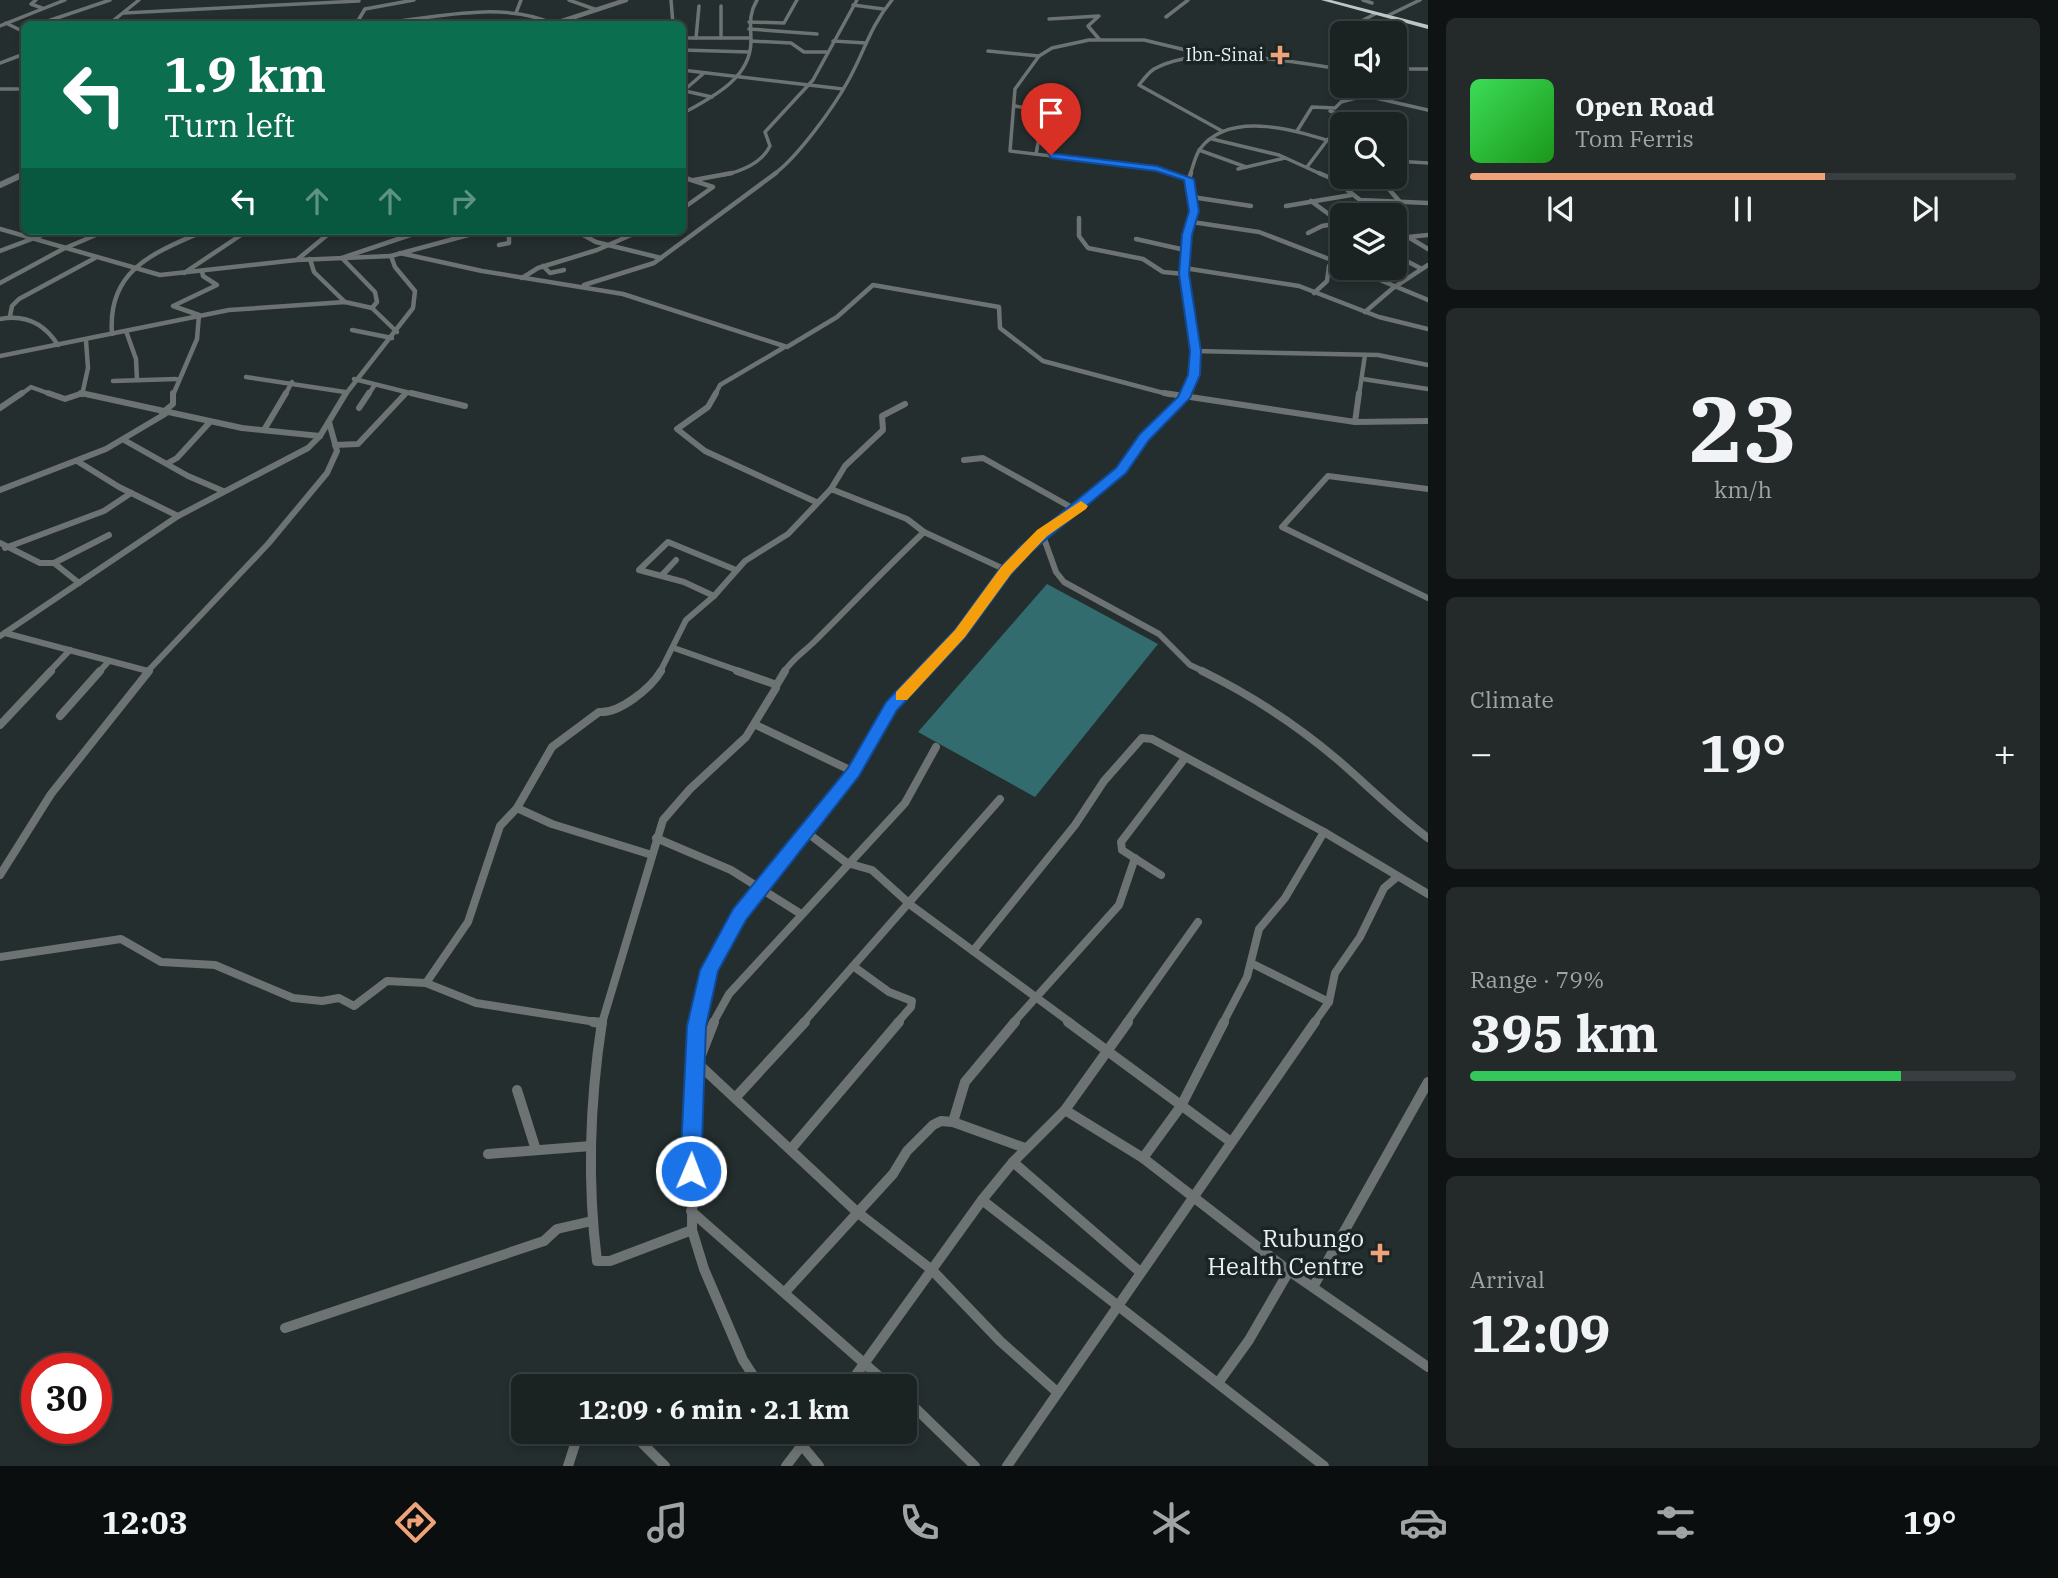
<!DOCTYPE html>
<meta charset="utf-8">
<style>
body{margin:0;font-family:"IBM Plex Serif",serif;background:#242a2a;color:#f1f3f6;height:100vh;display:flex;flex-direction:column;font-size:26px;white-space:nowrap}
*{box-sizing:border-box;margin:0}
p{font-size:23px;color:#a0a4a5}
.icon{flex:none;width:38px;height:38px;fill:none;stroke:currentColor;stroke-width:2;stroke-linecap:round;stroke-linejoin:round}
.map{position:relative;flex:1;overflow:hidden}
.drawer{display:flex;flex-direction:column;gap:18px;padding:18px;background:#0f1313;width:630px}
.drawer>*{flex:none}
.hud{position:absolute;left:21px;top:21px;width:665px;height:214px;border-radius:10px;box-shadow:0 4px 10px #0003,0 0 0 2px #393f40;background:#0b6e4f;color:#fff;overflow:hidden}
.controls{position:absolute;left:1330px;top:21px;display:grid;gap:14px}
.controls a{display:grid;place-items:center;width:77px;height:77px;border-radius:10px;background:#1b2222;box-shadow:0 4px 10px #0003,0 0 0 2px #393f40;font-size:35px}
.speed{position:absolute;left:21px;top:1353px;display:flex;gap:14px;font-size:35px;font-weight:700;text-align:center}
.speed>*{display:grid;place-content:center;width:91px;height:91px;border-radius:50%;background:#1b2222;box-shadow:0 4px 10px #0003,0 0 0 2px #393f40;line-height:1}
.speed .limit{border:10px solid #d22;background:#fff;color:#111}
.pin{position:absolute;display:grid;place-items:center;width:60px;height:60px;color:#fff;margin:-72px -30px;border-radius:50% 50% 50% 0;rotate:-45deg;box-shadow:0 0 7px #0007}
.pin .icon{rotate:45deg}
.me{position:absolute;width:77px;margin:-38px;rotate:1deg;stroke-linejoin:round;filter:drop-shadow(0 0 5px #0008)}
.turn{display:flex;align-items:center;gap:24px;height:147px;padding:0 28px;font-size:32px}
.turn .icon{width:91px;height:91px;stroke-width:2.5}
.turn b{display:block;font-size:49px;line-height:60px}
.lanes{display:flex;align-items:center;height:66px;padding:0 28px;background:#0003;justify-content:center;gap:35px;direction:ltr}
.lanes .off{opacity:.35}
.big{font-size:52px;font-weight:700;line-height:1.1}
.drawer .widget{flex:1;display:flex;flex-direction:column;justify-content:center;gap:10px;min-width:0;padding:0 24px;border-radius:10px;background:#242a2a}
.drawer .dial{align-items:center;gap:0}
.dial b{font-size:91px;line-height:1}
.song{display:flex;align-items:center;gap:21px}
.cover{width:84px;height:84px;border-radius:10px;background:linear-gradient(135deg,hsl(130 70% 55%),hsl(120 70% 35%))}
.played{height:7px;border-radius:4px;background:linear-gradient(90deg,#f0a279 65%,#393f40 65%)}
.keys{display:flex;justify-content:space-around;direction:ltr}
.heat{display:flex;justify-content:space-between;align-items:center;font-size:38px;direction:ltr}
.charge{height:10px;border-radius:5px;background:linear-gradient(90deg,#34c759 79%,#393f40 0)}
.trip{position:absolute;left:511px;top:1374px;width:406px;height:70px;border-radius:10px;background:#1b2222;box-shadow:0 4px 10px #0003,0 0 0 2px #393f40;font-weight:700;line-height:70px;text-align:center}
.tabs{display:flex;height:112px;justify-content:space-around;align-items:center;background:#0b0e0e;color:#a0a4a5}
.tabs .icon{width:49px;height:49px}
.tabs .on{color:#f0a279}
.tabs b{font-size:32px;color:#f1f3f6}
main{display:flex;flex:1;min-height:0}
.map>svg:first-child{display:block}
.forest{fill:#336c6e}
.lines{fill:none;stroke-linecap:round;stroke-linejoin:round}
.minor-far4{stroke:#6d7272;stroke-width:3.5}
.minor-far3{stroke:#6d7272;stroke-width:4.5}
.minor-far2{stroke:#6d7272;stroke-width:6}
.minor-far1{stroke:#6d7272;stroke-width:8}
.minor{stroke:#6d7272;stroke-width:10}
.tertiary-far1{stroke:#6d7272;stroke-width:4.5}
.tertiary{stroke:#6d7272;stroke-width:6}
.trunk{fill:#bcc6c7;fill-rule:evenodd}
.route{fill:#1a73e8;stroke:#114b97;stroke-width:2}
.slow{fill:#f59e0b}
.poi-dot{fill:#f0a279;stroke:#1b2424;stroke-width:2.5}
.labels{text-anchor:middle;stroke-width:7;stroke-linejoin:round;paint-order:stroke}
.far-poi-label{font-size:18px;fill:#eaf0f0;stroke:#1b2424;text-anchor:end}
.near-poi-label{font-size:24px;fill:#eaf0f0;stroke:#1b2424;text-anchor:end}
</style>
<main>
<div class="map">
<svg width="1428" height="1466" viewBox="0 0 1428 1466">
<rect width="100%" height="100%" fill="#242e2e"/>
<polygon class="forest" points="1047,584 1158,644 1035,797 918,732"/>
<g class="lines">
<g class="minor-far4">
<polyline points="36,0 31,4 42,8"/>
<polyline points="569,0 597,10"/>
<polyline points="671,0 673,24"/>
<polyline points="1363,0 1372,3"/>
<polyline points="853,5 883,9"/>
<polyline points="721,6 721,38"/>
<polyline points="124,13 359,1"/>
<polyline points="516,13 521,0"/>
<polyline points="1387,16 1420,0"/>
<polyline points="1166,17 1188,0"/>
<polyline points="1049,19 1099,16 1088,26 1099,39"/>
<polyline points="749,22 784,23 797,0"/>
<polyline points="6,23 24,32"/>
<polyline points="39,24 110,0"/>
<polyline points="109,24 139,0"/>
<polyline points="271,24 291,24"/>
<polyline points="356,24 365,9 414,0"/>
<path d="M377,24C431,18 503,0 554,24"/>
<polyline points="0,26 65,0"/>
<polyline points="749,29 817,34"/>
<polyline points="682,38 750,38"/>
<polyline points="696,38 699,6"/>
<polyline points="1342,40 1332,36 1375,14"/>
<polyline points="751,41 791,43 804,52 826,52"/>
<polyline points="833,41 866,43"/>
<polyline points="682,50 749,52"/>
<polyline points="988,51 1039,56"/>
<polyline points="0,63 24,54"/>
<polyline points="1395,69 1428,69"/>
<polyline points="682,70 843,89"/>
<polyline points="0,89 24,89"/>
<polyline points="685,91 712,97"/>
<polyline points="682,92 704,73"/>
<polyline points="1358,94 1428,110"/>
<polyline points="1015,106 1044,111 1036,154"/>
<polyline points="1330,111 1369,124"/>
<path d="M682,114C710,98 750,80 751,42C751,26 748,15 757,0"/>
<path d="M1222,131L1139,85C1143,80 1148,73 1154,69C1201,43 1290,62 1342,69"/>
<polyline points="1297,131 1312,107 1335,108 1341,102 1356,98 1363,86"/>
<polyline points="1212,139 1279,155 1323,175"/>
<polyline points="1199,150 1246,167"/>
<polyline points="1395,161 1428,163"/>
<polyline points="1307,167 1328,139"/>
<polyline points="1238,169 1285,158"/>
<path d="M723,175C740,172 762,163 770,146L765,132L813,80L857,0"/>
<path d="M773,175C797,158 834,107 848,81C865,51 869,28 892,0"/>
<polyline points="1175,175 1151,168 1010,151 1015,89 1039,56 1052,48 1089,40 1144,40 1219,58"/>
<path d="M1190,175C1193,167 1195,156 1200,149C1231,108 1302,132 1342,145"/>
</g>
<g class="minor-far3">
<polyline points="1168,173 1189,179"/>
<polyline points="1319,173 1335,180 1360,200 1428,203"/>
<polyline points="682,177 713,187 682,209"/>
<polyline points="1391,177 1388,188 1400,202"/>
<polyline points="694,180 732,173"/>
<polyline points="1192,197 1251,206"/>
<polyline points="1311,201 1342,224"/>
<polyline points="1373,201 1374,215"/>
<polyline points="1286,206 1351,195"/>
<polyline points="1079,218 1079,236 1088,248 1143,259 1163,272 1184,274"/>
<polyline points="1192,222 1259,232 1342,264"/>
<polyline points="0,229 160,275 297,260 391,256"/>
<polyline points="1395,229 1428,249"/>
<polyline points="230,231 241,235"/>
<polyline points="576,231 596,242 661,258"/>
<polyline points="1308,233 1322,226 1340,223"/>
<polyline points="1408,237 1428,235"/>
<polyline points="1136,239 1185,250"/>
<polyline points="499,245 509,243 509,231"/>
<polyline points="0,251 53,231"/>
<polyline points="400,253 482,271 623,294 787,347 837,317 873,285 999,307 1000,328 1043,361 1171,395"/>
<polyline points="1395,255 1420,268"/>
<polyline points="298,259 332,231"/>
<polyline points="310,259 314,272 345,302"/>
<polyline points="543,266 550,273 564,270"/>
<polyline points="1184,268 1299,286 1379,317 1428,329"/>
<polyline points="1351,268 1428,300"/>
<polyline points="184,273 241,235 259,231"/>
<polyline points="522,278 538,268 597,250 640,231"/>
<polyline points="0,283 63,249 105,231"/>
<polyline points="584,285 654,263 776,173"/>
<polyline points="1314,293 1327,281 1329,266 1342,258"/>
<polyline points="372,308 377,302 375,292 342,258 422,231"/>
<polyline points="1365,312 1393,288 1428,265"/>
<polyline points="10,316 12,306 19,299 95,258"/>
<path d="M0,319C25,314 44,323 58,345"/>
<polyline points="352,330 392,338"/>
<polyline points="126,331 136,359 137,380"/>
<path d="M112,334C107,270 153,253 204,231"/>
<polyline points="1195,351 1378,355 1428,365"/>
<polyline points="0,356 229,310 345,302 372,308 397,332"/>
<polyline points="246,377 345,392"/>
<polyline points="354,379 418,395"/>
<polyline points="1363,379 1428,389"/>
<polyline points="113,381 176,379"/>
<polyline points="20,395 31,387 53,395"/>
<polyline points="82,395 88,368 86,341"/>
<polyline points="173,395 197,339 199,315 173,306 217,285 203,276 202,271"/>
<polyline points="285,395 292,382"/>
<polyline points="345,395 413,308 415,291 395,267 391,256 483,231"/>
<polyline points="368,395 374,386"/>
<polyline points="715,395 720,385 783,348"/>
<polyline points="1185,395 1196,363 1184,274 1187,235 1194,211 1189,179 1191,173"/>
<polyline points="1359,395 1365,355"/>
</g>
<g class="minor-far2">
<polyline points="48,393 65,399 80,394"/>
<polyline points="81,393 242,428 320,436"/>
<polyline points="411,393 465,406"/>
<polyline points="716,393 708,407 677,429 705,451 816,502"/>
<polyline points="1164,393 1355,422 1428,421"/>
<polyline points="0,408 22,393"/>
<polyline points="359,408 369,393"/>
<polyline points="162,413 173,404 173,393"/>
<polyline points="1355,422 1359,393"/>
<polyline points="264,430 286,393"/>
<polyline points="124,440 188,476 223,491"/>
<polyline points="335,445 358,444 406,393"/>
<polyline points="964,460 983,458 1076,510"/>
<polyline points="77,461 119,487 178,516"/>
<polyline points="168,463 177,458 210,422"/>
<polyline points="831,489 845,466 883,430 882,416 905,404"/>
<polyline points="1428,489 1328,476 1282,527 1428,598"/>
<polyline points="0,490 106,449 165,414"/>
<polyline points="1042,533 1056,572 1064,582 1159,634 1190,665 1205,672"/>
<polyline points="0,543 40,563 54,563 79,583"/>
<polyline points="5,548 104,511 131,493"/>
<polyline points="54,563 109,535"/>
<polyline points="662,575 676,560"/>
<polyline points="714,596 684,582 639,570 668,542 736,570"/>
<polyline points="5,633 148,671"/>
<polyline points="0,636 178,516 308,448 320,436 346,393"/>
<polyline points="674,648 742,672"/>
<polyline points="49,672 70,650"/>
<polyline points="99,672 109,661"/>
<polyline points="147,672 268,544 327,473 337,451 329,422"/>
<polyline points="660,672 686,620 714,596 745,561 788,534 831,489 907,519 924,532 1006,570"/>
<path d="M784,672C793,658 803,653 815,641C851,605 886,568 924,532"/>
<polyline points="923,672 960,634 1006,570 1042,533 1121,470 1144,437 1186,393"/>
</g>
<g class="minor-far1">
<path d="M1202,671C1249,694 1298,726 1338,760C1368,786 1396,814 1428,838"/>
<polyline points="776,686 785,671"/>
<polyline points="60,716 100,671"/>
<polyline points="0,725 51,671"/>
<polyline points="756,725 854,772"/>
<polyline points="517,808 552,824 652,855"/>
<polyline points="805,831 847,863 872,870 912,906 1071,1023"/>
<polyline points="656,838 731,870 801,914"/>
<polyline points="0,875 51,794 149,671"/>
<polyline points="1161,875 1122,850 1121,842 1185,758"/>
<polyline points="973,951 1075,825 1104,781 1142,738 1152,739 1324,832 1428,894"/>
<polyline points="0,957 121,939 161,962 215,965 293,998 322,1001 339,998 354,1006 387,981 426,983 476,1003 602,1023"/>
<polyline points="1251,963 1329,1002"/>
<polyline points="853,966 889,992 912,1001 911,1007 897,1023"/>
<path d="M426,983L468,922L500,826L517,808L552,747L599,712C619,714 651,688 661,671"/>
<polyline points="602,1023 663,820 690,789 746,737 776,688 774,684 737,671"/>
<polyline points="697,1023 709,970 739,914 854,772 891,706 925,671"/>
<polyline points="713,1023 729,994 905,803 936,747"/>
<polyline points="803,1023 1000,799"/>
<polyline points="1013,1023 1119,905 1135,858"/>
<polyline points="1126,1023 1198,922"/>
<polyline points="1223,1023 1247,977 1259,929 1285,898 1324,832"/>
<polyline points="1314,1023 1329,1002 1335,973 1360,937 1384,888 1397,877"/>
</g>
<g class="minor">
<polyline points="593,1022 602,1023"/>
<path d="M602,1022C590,1100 587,1182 597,1261H610L692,1230"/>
<polyline points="697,1022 693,1059 692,1230 704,1269 743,1360 760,1386"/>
<polyline points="1068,1022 1231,1142"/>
<polyline points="693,1059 857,1212 932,1270 1000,1341 1057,1392"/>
<polyline points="698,1063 714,1022"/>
<polyline points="517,1090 536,1150"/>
<polyline points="736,1097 805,1022"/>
<polyline points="1065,1110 1143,1158 1289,1271 1428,1367"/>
<polyline points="953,1122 1025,1148"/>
<polyline points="791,1149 899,1022"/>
<polyline points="488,1154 591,1146"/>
<polyline points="1143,1158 1181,1106 1224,1022"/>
<polyline points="1013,1162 1140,1272"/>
<polyline points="982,1200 1324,1466"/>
<polyline points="691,1211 890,1386"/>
<polyline points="1313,1287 1428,1082"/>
<polyline points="785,1292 893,1174 907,1151 933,1125 941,1121 953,1122 965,1082 1015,1022"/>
<polyline points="285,1328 544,1241 557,1229 592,1221"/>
<polyline points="1218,1383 1249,1340 1289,1271"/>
<polyline points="848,1386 982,1200 1013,1162 1065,1110 1128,1022"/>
<polyline points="905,1398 975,1466"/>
<polyline points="631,1432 665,1466"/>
<polyline points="791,1432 819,1466"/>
<polyline points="568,1466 579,1432"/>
<polyline points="786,1466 812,1432"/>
<polyline points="1007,1466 1315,1022"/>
</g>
<polyline class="tertiary-far1" points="553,24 626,0"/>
<polyline class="tertiary" points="0,185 24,174"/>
<polygon class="trunk" points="1321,0 1331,0 1428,25 1428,29"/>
</g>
<polygon class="route" points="1048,153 1157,166 1194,179 1199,211 1192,235 1189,274 1201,351 1200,375 1190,398 1149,440 1126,473 1031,552 1011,574 965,637 897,710 859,776 746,920 718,971 706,1026 701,1171 698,1178 691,1181 683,1178 680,1171 687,1026 700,970 733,909 848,768 886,702 955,630 1001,567 1021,546 1116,468 1140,434 1178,397 1188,375 1190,351 1179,274 1182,235 1189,211 1184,180 1156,171 1051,158"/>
<polygon class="slow" points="1081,501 1088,506 1086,509 1047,536 1011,574 965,637 907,700 896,700 896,692 955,630 1001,567 1037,530"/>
<g class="poi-dot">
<path d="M1276.5 44.5h7v7h7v7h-7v7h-7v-7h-7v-7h7z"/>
<path d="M1376.5 1242.5h7v7h7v7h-7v7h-7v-7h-7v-7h7z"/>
</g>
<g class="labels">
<g class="far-poi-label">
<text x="1264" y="61">Ibn-Sinai</text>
</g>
<g class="near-poi-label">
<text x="1364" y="1247">Rubungo<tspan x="1364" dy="28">Health Centre</tspan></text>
</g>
</g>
</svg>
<div class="controls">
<a><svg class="icon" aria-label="sound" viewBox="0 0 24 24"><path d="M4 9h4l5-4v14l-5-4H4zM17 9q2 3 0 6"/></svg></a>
<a><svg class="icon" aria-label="search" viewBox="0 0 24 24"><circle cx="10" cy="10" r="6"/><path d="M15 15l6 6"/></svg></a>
<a><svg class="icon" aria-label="layers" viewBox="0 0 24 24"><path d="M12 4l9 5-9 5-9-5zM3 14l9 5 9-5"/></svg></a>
</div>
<div class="speed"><div class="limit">30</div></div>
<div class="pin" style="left:1051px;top:155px;background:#d93025"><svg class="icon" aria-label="arrive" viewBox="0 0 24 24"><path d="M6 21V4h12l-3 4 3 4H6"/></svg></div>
<svg class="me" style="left:691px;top:1171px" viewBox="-20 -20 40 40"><circle r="17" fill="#1a73e8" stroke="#fff" stroke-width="3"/><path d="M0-11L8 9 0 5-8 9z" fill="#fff"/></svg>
<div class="trip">12:09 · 6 min · 2.1 km</div>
<div class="hud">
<div class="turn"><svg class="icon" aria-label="left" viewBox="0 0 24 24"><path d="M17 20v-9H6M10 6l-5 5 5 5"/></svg><div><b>1.9 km</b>Turn left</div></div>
<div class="lanes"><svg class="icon" aria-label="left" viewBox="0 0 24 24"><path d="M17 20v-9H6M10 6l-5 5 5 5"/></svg><svg class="icon off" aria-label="ahead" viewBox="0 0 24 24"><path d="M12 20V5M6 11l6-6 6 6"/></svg><svg class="icon off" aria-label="ahead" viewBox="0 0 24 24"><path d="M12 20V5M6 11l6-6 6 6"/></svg><svg class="icon off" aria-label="right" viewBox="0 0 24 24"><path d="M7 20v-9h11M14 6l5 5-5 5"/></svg></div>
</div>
</div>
<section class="drawer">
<div class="widget">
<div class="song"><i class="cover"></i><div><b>Open Road</b><p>Tom Ferris</p></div></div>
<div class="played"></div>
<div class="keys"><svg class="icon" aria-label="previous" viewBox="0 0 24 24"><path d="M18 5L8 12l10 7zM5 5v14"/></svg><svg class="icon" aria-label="pause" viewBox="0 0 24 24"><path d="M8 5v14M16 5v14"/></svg><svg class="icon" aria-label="next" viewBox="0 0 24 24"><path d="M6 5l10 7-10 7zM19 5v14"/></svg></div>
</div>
<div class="widget dial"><b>23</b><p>km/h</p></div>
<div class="widget"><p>Climate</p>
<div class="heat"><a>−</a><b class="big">19°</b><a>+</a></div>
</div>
<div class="widget"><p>Range · 79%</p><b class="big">395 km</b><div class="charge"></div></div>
<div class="widget"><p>Arrival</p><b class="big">12:09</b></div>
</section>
</main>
<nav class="tabs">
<b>12:03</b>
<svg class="icon on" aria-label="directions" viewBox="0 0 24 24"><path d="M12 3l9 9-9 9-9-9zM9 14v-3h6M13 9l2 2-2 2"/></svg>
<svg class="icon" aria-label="music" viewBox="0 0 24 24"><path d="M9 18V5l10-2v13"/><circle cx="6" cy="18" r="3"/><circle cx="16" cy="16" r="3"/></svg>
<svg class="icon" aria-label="phone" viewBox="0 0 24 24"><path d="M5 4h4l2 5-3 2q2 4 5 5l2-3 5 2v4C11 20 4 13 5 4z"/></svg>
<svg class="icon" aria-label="climate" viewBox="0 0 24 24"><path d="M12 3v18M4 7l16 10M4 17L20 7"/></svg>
<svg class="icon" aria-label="car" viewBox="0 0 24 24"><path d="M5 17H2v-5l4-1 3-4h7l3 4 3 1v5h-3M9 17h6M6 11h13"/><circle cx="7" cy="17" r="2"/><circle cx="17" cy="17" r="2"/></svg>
<svg class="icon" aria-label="filters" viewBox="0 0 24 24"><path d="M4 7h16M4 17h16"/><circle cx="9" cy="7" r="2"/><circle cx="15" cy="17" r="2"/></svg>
<b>19°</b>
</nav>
